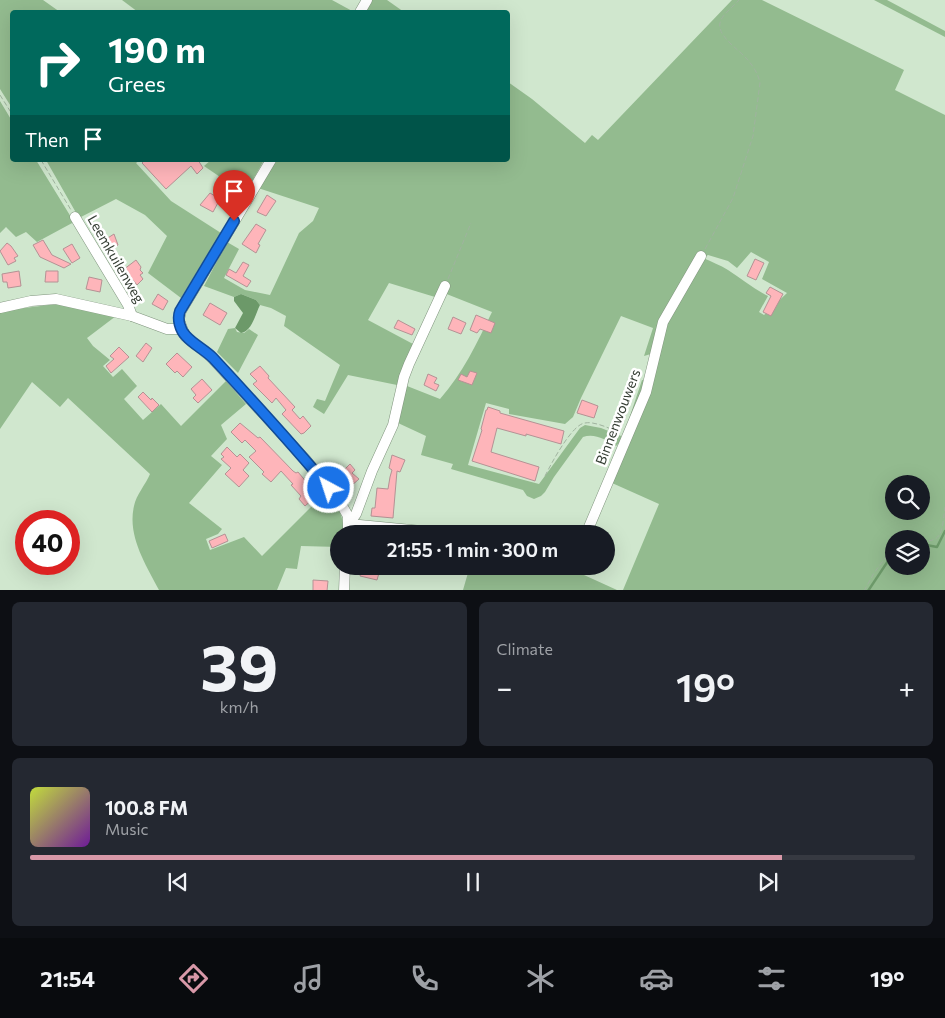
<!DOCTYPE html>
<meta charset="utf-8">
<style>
body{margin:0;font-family:Commissioner,sans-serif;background:#242831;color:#f1f3f6;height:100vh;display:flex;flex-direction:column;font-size:19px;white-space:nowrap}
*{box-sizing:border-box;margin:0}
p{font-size:16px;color:#9ea1a6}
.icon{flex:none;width:28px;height:28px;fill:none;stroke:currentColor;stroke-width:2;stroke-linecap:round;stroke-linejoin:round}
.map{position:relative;height:590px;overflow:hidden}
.details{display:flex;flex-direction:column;gap:12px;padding:12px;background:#0d0f14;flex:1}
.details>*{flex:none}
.banner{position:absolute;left:10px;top:10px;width:500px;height:152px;border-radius:5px;box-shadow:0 5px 20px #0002;background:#00695c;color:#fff;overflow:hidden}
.tools{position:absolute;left:885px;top:475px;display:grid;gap:10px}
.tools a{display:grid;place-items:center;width:45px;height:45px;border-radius:50%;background:#171b24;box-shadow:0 5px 20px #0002;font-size:25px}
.speed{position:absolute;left:15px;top:510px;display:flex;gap:10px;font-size:25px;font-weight:700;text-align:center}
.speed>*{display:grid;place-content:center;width:65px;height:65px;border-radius:50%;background:#171b24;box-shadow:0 5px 20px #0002;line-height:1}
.speed .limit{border:8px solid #d22;background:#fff;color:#111}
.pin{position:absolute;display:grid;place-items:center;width:42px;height:42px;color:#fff;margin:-51px -21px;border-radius:50% 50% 50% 0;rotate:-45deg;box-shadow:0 0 5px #0007}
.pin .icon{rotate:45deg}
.me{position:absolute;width:55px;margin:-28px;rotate:320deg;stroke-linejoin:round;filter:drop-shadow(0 0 4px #0008)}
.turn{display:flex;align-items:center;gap:18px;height:105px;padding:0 15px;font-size:22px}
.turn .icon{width:65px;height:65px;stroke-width:2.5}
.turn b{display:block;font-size:35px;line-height:42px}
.then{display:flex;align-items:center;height:48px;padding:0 15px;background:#0003;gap:10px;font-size:19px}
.big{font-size:38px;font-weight:600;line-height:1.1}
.details .tile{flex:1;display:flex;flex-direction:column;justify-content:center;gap:8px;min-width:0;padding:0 18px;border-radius:8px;background:#242831}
.details .dial{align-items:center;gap:0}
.dial b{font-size:65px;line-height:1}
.song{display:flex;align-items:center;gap:15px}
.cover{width:60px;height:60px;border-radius:8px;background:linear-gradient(135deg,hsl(70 70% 55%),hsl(280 70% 35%))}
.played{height:5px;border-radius:2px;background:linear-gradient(90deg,#d898a8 85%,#363941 85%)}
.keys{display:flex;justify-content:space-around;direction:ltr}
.heat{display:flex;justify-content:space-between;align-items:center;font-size:28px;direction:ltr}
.details .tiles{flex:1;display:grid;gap:12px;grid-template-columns:1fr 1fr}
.tile:last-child{grid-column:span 2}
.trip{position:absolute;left:330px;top:525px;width:285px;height:50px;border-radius:25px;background:#171b24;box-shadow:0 5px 20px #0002;font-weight:600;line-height:50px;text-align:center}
.tabs{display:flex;height:80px;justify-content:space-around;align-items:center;background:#090b0e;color:#9ea1a6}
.tabs .icon{width:35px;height:35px}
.tabs .current{color:#d898a8}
.tabs b{font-size:22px;color:#f1f3f6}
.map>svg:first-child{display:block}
.green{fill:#93bb8f;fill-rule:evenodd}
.water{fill:#6c9969}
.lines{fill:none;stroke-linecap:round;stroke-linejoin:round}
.stream{stroke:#6c9969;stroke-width:2.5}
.building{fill:#feb5ba;stroke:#b49294}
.minor-casing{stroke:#80957e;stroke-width:11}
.path{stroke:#a0b39f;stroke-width:1;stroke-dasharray:5 2.5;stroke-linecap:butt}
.minor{stroke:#fff;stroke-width:10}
.route-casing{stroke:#114b97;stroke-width:12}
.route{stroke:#1a73e8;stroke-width:9}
.labels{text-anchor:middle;stroke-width:5;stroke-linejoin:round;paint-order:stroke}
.street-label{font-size:14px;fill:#353e34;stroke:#fff}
</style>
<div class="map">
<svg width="945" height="591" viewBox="0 0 945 591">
<rect width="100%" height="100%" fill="#d0e7ce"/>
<g class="green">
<polygon points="0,0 43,0 60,12 12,12 12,108 0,89"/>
<polygon points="122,0 332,0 354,12 138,12"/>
<polygon points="372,0 387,0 404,12 365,12"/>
<path d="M732,0H762L904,70L895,90L945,115V590H623L659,504L612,483L627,425L642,380L648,381L654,353L644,356L653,328L621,316L581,398L573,417L565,424L509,414V409L486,403L468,465L539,484L580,428L585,425L601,428L621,436V441L616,446C606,440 595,433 583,437L554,477L545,492L541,496L534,499L527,496L523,490L451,469L453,464L421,455L426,436L398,423L407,386L440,399C463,373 477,343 492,312L444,293L449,283L443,281L435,297L389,283L368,320L413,344L397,385L348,375L324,414L313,407L317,399L325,401L340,365L284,326L286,316L271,308L260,305L256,300L241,294L234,297L204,286L227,242L239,249L224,278L245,290L270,295L299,233L313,221L319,208L258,188L275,160H508V82L532,99L585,143L592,135L598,140ZM751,252L769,262L762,279L787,293L764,315L759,312L768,296C754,289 742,279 728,270C720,265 712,262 703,258L708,255L728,261L737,268ZM894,484H921V511H894ZM894,539H921V566H894Z"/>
<polygon points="874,0 887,0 945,31 945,37"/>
<polygon points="0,101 12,121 12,160 36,160 74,222 37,242 26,232 16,237 6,227 0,233"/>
<polygon points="46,160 140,160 136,163 171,201 221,233 181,298 148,273 167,236 145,215 116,199 79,218"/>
<polygon points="211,160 264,160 245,194 204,166"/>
<path d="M57,304L116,316L87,338L93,346L110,360L103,366L113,377L122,369L137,386L124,399L143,420L161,404L181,426L226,381L246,404L221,425L227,439L211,456L222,465L189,503L222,529L218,534L206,539L210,550L244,537L262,556L326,492C338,508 344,513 343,534H339V547L301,546L297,569L286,568L277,590H159C146,565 127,536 134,506C136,495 146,484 150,474L68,398L60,407L32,382L0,429V311Z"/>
<polygon points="235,328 237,332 244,333 249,329 258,335 238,373 217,352 228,329"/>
<polygon points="470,566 586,566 584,575 617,590 463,590"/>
</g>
<path class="water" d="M241,294L256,300L260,305C255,315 252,331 241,333L235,328L243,313L234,301V297Z"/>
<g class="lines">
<g class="stream">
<polyline points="921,544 937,547 945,531"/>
<polyline points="868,591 894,552"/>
</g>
</g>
<g class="building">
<polygon points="145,160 198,160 203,168 197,174 191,166 166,189 142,163"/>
<polygon points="210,193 220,199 213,212 200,205"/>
<polygon points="267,195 276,201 266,216 257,212"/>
<polygon points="256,224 266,230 258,244 260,245 256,253 242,244"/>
<polygon points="114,234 118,245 109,250 103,241"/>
<polygon points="43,240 52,255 71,264 64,268 40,257 33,245"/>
<polygon points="7,243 11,246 18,256 14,258 16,261 8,265 0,251"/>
<polygon points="72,244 80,258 72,263 63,249"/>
<polygon points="755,259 764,263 756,280 747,276"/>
<polygon points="136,260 141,267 140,270 143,273 140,275 143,279 137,285 133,280 132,282 123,270"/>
<polygon points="243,262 249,265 243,276 251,281 247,287 226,275 229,269 236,273"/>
<polygon points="19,271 21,286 8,288 7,282 3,282 2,274"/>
<polygon points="46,271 58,271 58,282 45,282"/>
<polygon points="89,277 102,280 100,292 86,289"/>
<polygon points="770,287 783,294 771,316 763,312 771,296 766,293"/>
<polygon points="158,294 168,301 163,310 152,304"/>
<polygon points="210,303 227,313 220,325 203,315"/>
<polygon points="476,315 495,323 491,333 480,329 477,333 470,330"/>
<polygon points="453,317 466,323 461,334 448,329"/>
<polygon points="398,320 415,329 412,335 394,328"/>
<polygon points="146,343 152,348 143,362 136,356"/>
<polygon points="119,347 129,357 111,373 106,366 114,359 110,356"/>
<polygon points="177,353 192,367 183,377 177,371 175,373 166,364"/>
<polygon points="260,366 269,376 268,378 295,407 292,410 300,419 303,416 311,426 304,433 301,434 282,414 286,410 276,398 272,403 253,384 257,381 250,374"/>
<polygon points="470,371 477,373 472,385 458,380 461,374 467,377"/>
<polygon points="428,374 437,378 434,383 439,385 436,391 424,385"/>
<polygon points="202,379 212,390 198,403 193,398 196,395 191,389"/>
<polygon points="143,392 151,400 152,398 159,405 152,412 138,397"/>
<polygon points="582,400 598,406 594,418 577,413"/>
<polygon points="488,407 500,411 500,413 564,431 561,444 526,434 526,436 497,428 491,452 539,467 535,481 472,461 482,430 481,429 486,410 487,410"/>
<polygon points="240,423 258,438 260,437 293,471 296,473 298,472 309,485 311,483 320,493 305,506 299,499 301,496 291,485 293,484 281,471 271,482 262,474 264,472 249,457 256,451 245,440 242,443 231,432"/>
<polygon points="227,447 237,457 240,454 249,463 243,470 249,476 239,487 225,474 231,468 221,459 224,457 221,454"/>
<polygon points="392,455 405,460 400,472 397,471 393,518 371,516 372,508 375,508 377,488 388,489 390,477 392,470 389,468"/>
<polygon points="350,464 355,470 352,473 359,479 350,487 339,475"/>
<polygon points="225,534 228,541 212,548 209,541"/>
<polygon points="368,566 383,566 382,573 379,573 377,580 360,576 362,569 367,570"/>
<polygon points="313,580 328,581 327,591 313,591"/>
</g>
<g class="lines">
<g class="minor-casing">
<g id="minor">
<polyline points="360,12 367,0"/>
<polyline points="271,160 181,311 179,320 185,336 211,357 306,460 340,502 348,516 348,534"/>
<polyline points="75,217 128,305 132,316"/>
<polyline points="0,308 31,301 56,299 132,316 167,329 181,329"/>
<polyline points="349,524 356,514 372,471 393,425 404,377 409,364 445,286"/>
<polyline points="349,524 453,534"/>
<polyline points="586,534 646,392 663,322 701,256"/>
<polyline points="344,591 345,566"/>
</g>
</g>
<g class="path">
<polyline points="0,95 12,114"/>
<polyline points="41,160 71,210"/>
<path d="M705,249L733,198L753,136L760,83C758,73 752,64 745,57C737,48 714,34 721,20C724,13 734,6 739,0"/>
<polyline points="448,279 471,223"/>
<path d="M545,476C551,464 572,424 585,423C595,421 610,429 619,432"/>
<polyline points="902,539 908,537 917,539"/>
<path d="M921,540C945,545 942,524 945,507"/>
<polyline points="864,591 874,573 894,546"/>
</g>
<use href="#minor" class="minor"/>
</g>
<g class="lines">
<g class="route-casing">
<path id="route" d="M234,221L180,311C177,319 180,330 186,336C193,344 205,350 213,358C252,400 292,444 329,488"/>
</g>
<use href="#route" class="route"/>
</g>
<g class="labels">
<g class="street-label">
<text transform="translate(116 259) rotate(60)" y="5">Leemkuilenweg</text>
<text transform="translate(618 417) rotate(-69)" y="5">Binnenwouwers</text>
</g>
</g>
</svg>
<div class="tools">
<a><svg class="icon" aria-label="search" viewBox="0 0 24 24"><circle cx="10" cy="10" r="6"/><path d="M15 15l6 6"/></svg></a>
<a><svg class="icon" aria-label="layers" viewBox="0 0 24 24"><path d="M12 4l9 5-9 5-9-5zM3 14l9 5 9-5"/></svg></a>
</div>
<div class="speed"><div class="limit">40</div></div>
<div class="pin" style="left:234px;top:221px;background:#d93025"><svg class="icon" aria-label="arrive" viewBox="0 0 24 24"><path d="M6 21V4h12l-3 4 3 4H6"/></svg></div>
<svg class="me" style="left:329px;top:488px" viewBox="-20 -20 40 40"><circle r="17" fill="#1a73e8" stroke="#fff" stroke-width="3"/><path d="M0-11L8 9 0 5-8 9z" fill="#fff"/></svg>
<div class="trip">21:55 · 1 min · 300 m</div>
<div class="banner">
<div class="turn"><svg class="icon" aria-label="right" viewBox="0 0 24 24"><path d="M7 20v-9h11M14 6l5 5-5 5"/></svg><div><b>190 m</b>Grees</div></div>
<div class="then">Then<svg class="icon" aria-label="arrive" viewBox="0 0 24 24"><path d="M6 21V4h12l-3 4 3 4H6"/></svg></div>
</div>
</div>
<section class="details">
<div class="tiles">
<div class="tile dial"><b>39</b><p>km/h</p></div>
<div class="tile"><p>Climate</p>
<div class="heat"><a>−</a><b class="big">19°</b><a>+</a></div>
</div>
<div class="tile">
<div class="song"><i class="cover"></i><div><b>100.8 FM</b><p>Music</p></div></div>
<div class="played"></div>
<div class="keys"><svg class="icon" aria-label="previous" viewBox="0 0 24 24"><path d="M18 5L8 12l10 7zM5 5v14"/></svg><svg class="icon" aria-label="pause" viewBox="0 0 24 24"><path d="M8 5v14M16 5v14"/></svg><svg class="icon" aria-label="next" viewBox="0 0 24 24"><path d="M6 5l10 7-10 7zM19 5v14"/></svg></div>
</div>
</div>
</section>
<nav class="tabs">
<b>21:54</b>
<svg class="icon current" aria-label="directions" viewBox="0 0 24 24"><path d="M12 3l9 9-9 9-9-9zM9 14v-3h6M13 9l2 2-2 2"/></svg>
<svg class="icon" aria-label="music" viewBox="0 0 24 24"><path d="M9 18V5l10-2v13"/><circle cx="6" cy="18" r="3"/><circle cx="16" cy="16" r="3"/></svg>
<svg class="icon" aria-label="phone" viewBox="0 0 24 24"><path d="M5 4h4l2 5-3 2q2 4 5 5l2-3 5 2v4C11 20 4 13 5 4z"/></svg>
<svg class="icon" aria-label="climate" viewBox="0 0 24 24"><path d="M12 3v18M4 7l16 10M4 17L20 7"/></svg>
<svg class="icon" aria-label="car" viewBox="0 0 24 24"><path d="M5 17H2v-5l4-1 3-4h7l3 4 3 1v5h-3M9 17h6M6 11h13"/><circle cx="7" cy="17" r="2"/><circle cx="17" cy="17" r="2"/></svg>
<svg class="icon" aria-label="filters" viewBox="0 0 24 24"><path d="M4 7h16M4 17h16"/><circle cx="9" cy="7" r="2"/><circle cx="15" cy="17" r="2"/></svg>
<b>19°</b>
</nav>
